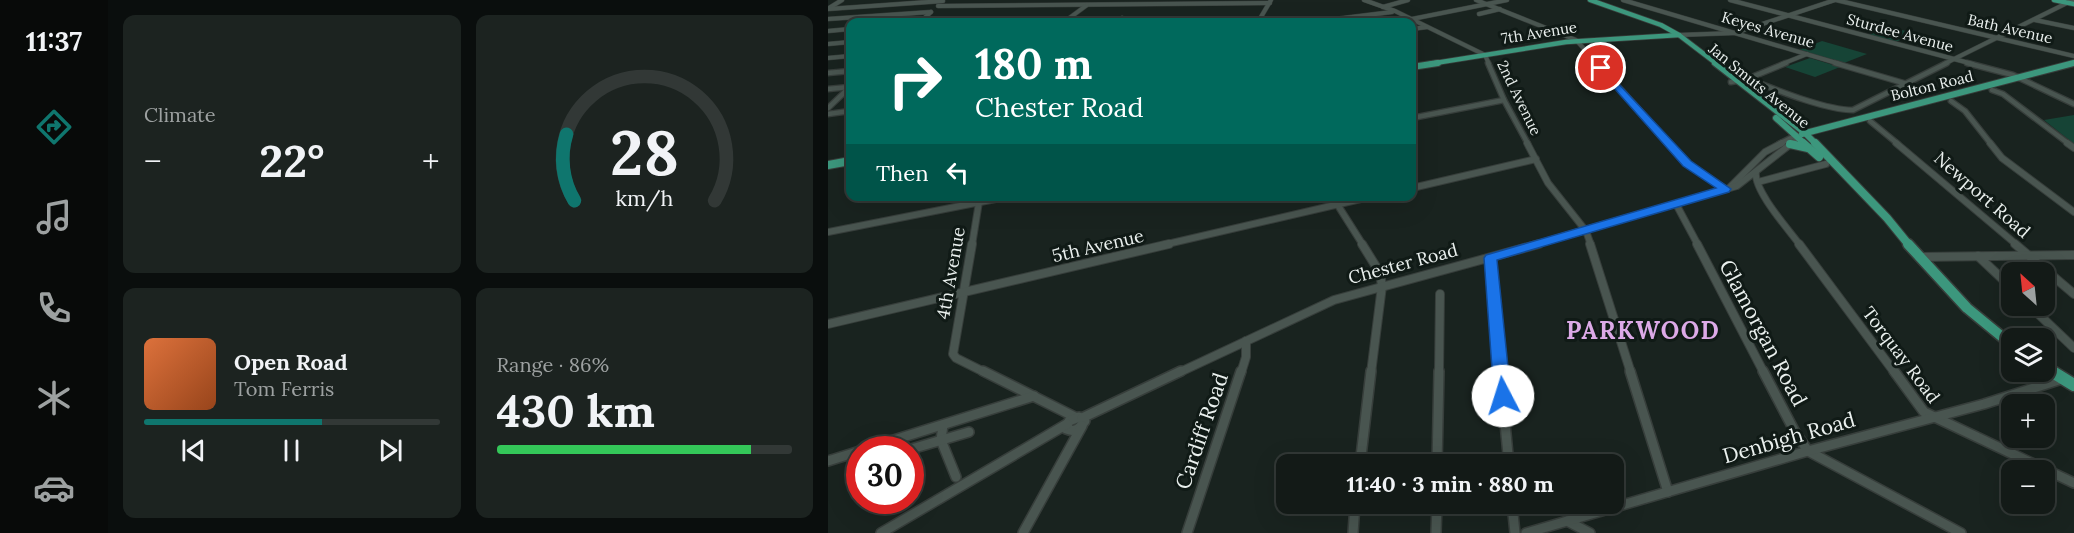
<!DOCTYPE html>
<meta charset="utf-8">
<style>
body{margin:0;font-family:Lora,serif;background:#1c2320;color:#f1f3f6;height:100vh;display:flex;flex-direction:column;font-size:22px;white-space:nowrap}
*{box-sizing:border-box;margin:0}
p{font-size:20px;color:#9da1a1}
.icon{flex:none;width:33px;height:33px;fill:none;stroke:currentColor;stroke-width:2;stroke-linecap:round;stroke-linejoin:round}
.map{position:relative;flex:1;overflow:hidden}
.details{display:flex;flex-direction:column;gap:15px;padding:15px;background:#0a0e0d;width:720px}
.details>*{flex:none}
.banner{position:absolute;left:18px;top:18px;width:570px;height:183px;border-radius:12px;box-shadow:0 6px 24px #0002,0 0 0 2px #323836;background:#00695c;color:#fff;overflow:hidden}
.needle{width:39px;rotate:333deg}
.buttons{position:absolute;left:1173px;top:262px;display:grid;gap:12px}
.buttons a{display:grid;place-items:center;width:54px;height:54px;border-radius:12px;background:#131a17;box-shadow:0 6px 24px #0002,0 0 0 2px #323836;font-size:30px}
.speed{position:absolute;left:18px;top:436px;display:flex;gap:12px;font-size:30px;font-weight:700;text-align:center}
.speed>*{display:grid;place-content:center;width:78px;height:78px;border-radius:50%;background:#131a17;box-shadow:0 6px 24px #0002,0 0 0 2px #323836;line-height:1}
.speed .limit{border:9px solid #d22;background:#fff;color:#111}
.pin{position:absolute;display:grid;place-items:center;width:51px;height:51px;color:#fff;margin:-26px;border:3px solid #fff;border-radius:50%;box-shadow:0 2px 6px #0007}
.me{position:absolute;width:66px;margin:-33px;rotate:355deg;stroke-linejoin:round;filter:drop-shadow(0 0 4px #0008)}
.turn{display:flex;align-items:center;gap:21px;height:126px;padding:0 30px;font-size:27px}
.turn .icon{width:78px;height:78px;stroke-width:2.5}
.turn b{display:block;font-size:42px;line-height:51px}
.then{display:flex;align-items:center;height:57px;padding:0 30px;background:#0003;gap:12px;font-size:22px}
.big{font-size:45px;font-weight:700;line-height:1.1}
.details .tile{flex:1;display:flex;flex-direction:column;justify-content:center;gap:9px;min-width:0;padding:0 21px;border-radius:12px;background:#1c2320}
.details .dial{align-items:center;gap:0}
.dial svg{height:156px;overflow:visible;fill:none;stroke:#323836;stroke-width:7;stroke-linecap:round;text-anchor:middle}
.dial text{fill:#f1f3f6;stroke:none}
.song{display:flex;align-items:center;gap:18px}
.cover{width:72px;height:72px;border-radius:9px;background:linear-gradient(135deg,hsl(20 70% 55%),hsl(20 70% 35%))}
.played{height:6px;border-radius:3px;background:linear-gradient(90deg,#0f766e 60%,#323836 60%)}
.keys{display:flex;justify-content:space-around;direction:ltr}
.heat{display:flex;justify-content:space-between;align-items:center;font-size:33px;direction:ltr}
.charge{height:9px;border-radius:4px;background:linear-gradient(90deg,#34c759 86%,#323836 0)}
.details .tiles{flex:1;display:grid;gap:15px;grid-template-columns:repeat(2,1fr)}
.trip{position:absolute;left:448px;top:454px;width:348px;height:60px;border-radius:12px;background:#131a17;box-shadow:0 6px 24px #0002,0 0 0 2px #323836;font-weight:700;line-height:60px;text-align:center}
main{display:flex;flex:1;min-height:0}
.tabs{display:flex;flex-direction:column;width:108px;justify-content:space-around;align-items:center;background:#080a09;color:#9da1a1}
.tabs .icon{width:42px;height:42px}
.tabs .on{color:#0f766e}
.tabs b{font-size:27px;color:#f1f3f6}
.map>svg:first-child{display:block}
.green{fill:#164436}
.lines{fill:none;stroke-linecap:round;stroke-linejoin:round}
.minor-far4-casing{stroke:#373e3b;stroke-width:5}
.minor-far3-casing{stroke:#373e3b;stroke-width:7}
.minor-far2-casing{stroke:#373e3b;stroke-width:8}
.minor-far1-casing{stroke:#373e3b;stroke-width:10}
.minor-casing{stroke:#373e3b;stroke-width:12}
.major-far4-casing{stroke:#373e3b;stroke-width:6}
.major-far3-casing{stroke:#373e3b;stroke-width:8}
.major-far2-casing{stroke:#373e3b;stroke-width:10}
.major-far1-casing{stroke:#373e3b;stroke-width:13}
.major-casing{stroke:#373e3b;stroke-width:15}
.minor-far4{stroke:#495550;stroke-width:4}
.minor-far3{stroke:#495550;stroke-width:4.5}
.minor-far2{stroke:#495550;stroke-width:6}
.minor-far1{stroke:#495550;stroke-width:8}
.minor{stroke:#495550;stroke-width:9}
.major-far4{stroke:#3c977d;stroke-width:4.5}
.major-far3{stroke:#3c977d;stroke-width:6}
.major-far2{stroke:#3c977d;stroke-width:8}
.major-far1{stroke:#3c977d;stroke-width:10}
.major{stroke:#3c977d;stroke-width:12}
.route{fill:#1a73e8;stroke:#114b97;stroke-width:1.5}
.labels{text-anchor:middle;stroke-width:6;stroke-linejoin:round;paint-order:stroke}
.far-street-label{font-size:15px;fill:#eaf0ee;stroke:#101a16}
.street-label{font-size:18px;fill:#eaf0ee;stroke:#101a16}
.near-street-label{font-size:21px;fill:#eaf0ee;stroke:#101a16}
.district-label{font-size:24px;font-weight:bold;letter-spacing:1.5px;fill:#dcaae7;stroke:#101a16}
</style>
<main>
<nav class="tabs">
<b>11:37</b>
<svg class="icon on" aria-label="directions" viewBox="0 0 24 24"><path d="M12 3l9 9-9 9-9-9zM9 14v-3h6M13 9l2 2-2 2"/></svg>
<svg class="icon" aria-label="music" viewBox="0 0 24 24"><path d="M9 18V5l10-2v13"/><circle cx="6" cy="18" r="3"/><circle cx="16" cy="16" r="3"/></svg>
<svg class="icon" aria-label="phone" viewBox="0 0 24 24"><path d="M5 4h4l2 5-3 2q2 4 5 5l2-3 5 2v4C11 20 4 13 5 4z"/></svg>
<svg class="icon" aria-label="climate" viewBox="0 0 24 24"><path d="M12 3v18M4 7l16 10M4 17L20 7"/></svg>
<svg class="icon" aria-label="car" viewBox="0 0 24 24"><path d="M5 17H2v-5l4-1 3-4h7l3 4 3 1v5h-3M9 17h6M6 11h13"/><circle cx="7" cy="17" r="2"/><circle cx="17" cy="17" r="2"/></svg>
</nav>
<section class="details">
<div class="tiles">
<div class="tile"><p>Climate</p>
<div class="heat"><a>−</a><b class="big">22°</b><a>+</a></div>
</div>
<div class="tile dial"><svg viewBox="0 0 100 80">
<path d="M14 69A42 42 0 1 1 86 69"/>
<path d="M14 69A42 42 0 0 1 10 35" stroke="#0f766e"/>
<text x="50" y="56" font-size="32" font-weight="700">28</text>
<text x="50" y="72" font-size="11">km/h</text>
</svg></div>
<div class="tile">
<div class="song"><i class="cover"></i><div><b>Open Road</b><p>Tom Ferris</p></div></div>
<div class="played"></div>
<div class="keys"><svg class="icon" aria-label="previous" viewBox="0 0 24 24"><path d="M18 5L8 12l10 7zM5 5v14"/></svg><svg class="icon" aria-label="pause" viewBox="0 0 24 24"><path d="M8 5v14M16 5v14"/></svg><svg class="icon" aria-label="next" viewBox="0 0 24 24"><path d="M6 5l10 7-10 7zM19 5v14"/></svg></div>
</div>
<div class="tile"><p>Range · 86%</p><b class="big">430 km</b><div class="charge"></div></div>
</div>
</section>
<div class="map">
<svg width="1246" height="533" viewBox="0 0 1246 533">
<rect width="100%" height="100%" fill="#19231f"/>
<g class="green">
<polygon points="1060,27 1087,33 1068,42 1040,35"/>
<polygon points="994,41 1039,54 1016,63 971,50"/>
<polygon points="982,58 1012,67 987,77 957,67"/>
<polygon points="1246,115 1246,144 1216,120"/>
</g>
<g class="lines">
<g class="minor-far4-casing">
<g id="minor-far4">
<polyline points="536,0 567,11 657,55 661,64"/>
<polyline points="648,0 748,40 770,64"/>
<polyline points="795,0 1012,64"/>
<polyline points="902,0 1145,64"/>
<polyline points="1008,0 1246,56"/>
<polyline points="110,6 442,3"/>
<polyline points="555,7 580,0"/>
<polyline points="1,8 14,0"/>
<polyline points="0,9 115,1"/>
<polyline points="651,14 672,9"/>
<polyline points="0,19 103,12"/>
<polyline points="584,19 679,0"/>
<polyline points="1207,20 1246,28"/>
<polyline points="92,22 103,12"/>
<polyline points="236,22 259,5"/>
<polyline points="289,22 294,18"/>
<polyline points="430,22 443,0"/>
<polyline points="483,22 564,12"/>
<polyline points="584,29 599,27"/>
<polyline points="0,31 22,29"/>
<polyline points="851,35 907,33 1007,0"/>
<polyline points="0,44 22,42"/>
<polyline points="0,58 22,56"/>
<polyline points="954,64 979,54"/>
<polyline points="1116,64 1245,0"/>
</g>
</g>
<g class="minor-far3-casing">
<g id="minor-far3">
<polyline points="660,63 676,100 700,144"/>
<polyline points="769,63 842,144"/>
<polyline points="1007,63 1079,84"/>
<polyline points="1139,63 1185,75 1246,104"/>
<path d="M897,70C930,82 992,110 1025,110L1119,63"/>
<polyline points="0,73 22,71"/>
<polyline points="903,82 919,79 958,63"/>
<polyline points="0,89 21,87"/>
<polyline points="1164,90 1175,94 1241,144"/>
<polyline points="1123,101 1137,111 1163,144"/>
<polyline points="0,108 22,87"/>
<polyline points="0,114 22,111"/>
<polyline points="584,118 676,100"/>
<polyline points="1042,121 1070,144"/>
<polyline points="951,144 969,135"/>
<polyline points="962,144 967,141"/>
</g>
</g>
<g class="minor-far2-casing">
<g id="minor-far2">
<polyline points="699,143 720,183 758,231 763,245"/>
<polyline points="841,143 859,163 897,189"/>
<polyline points="1068,143 1189,245"/>
<polyline points="1162,143 1174,158 1246,212"/>
<polyline points="1239,143 1246,148"/>
<path d="M928,172C925,190 961,230 972,245"/>
<polyline points="930,182 998,164"/>
<polyline points="584,188 708,159"/>
<polyline points="901,188 937,152 954,143"/>
<polyline points="504,196 535,245"/>
<polyline points="848,204 870,245"/>
<polyline points="0,232 183,196"/>
<polyline points="144,245 152,196"/>
<polyline points="335,245 546,196"/>
<polyline points="705,245 909,186 964,143"/>
</g>
</g>
<g class="minor-far1-casing">
<g id="minor-far1">
<polyline points="144,244 125,354 128,358 158,373"/>
<polyline points="534,244 552,273 554,286 543,373"/>
<polyline points="762,244 803,373"/>
<polyline points="869,244 936,373"/>
<polyline points="971,244 1067,373"/>
<polyline points="1187,244 1246,294"/>
<polyline points="1150,256 1184,288"/>
<polyline points="1091,257 1246,255"/>
<polyline points="662,258 673,373"/>
<polyline points="1202,306 1246,348"/>
<polyline points="0,324 341,244"/>
<polyline points="350,373 506,300 711,244"/>
<polyline points="413,373 418,357 418,341"/>
<polyline points="611,373 612,294"/>
</g>
</g>
<g class="minor-casing">
<g id="minor">
<polyline points="155,371 247,417"/>
<polyline points="672,371 681,465"/>
<polyline points="802,371 840,492"/>
<polyline points="935,371 967,432 980,451 1133,533"/>
<polyline points="1066,371 1096,412 1246,483"/>
<path d="M251,417L257,421C252,428 247,433 238,429L241,421Z"/>
<polyline points="254,418 353,371"/>
<polyline points="115,425 113,440 128,477"/>
<polyline points="34,450 206,396"/>
<polyline points="80,450 141,432"/>
<polyline points="0,461 32,451"/>
<polyline points="532,465 543,371"/>
<polyline points="609,465 611,371"/>
<polyline points="684,504 687,533"/>
<polyline points="739,521 762,533"/>
<polyline points="53,533 239,424"/>
<polyline points="195,533 254,426"/>
<polyline points="359,533 413,371"/>
<polyline points="525,533 527,504"/>
<polyline points="608,533 609,504"/>
<polyline points="698,533 980,451 1156,404 1234,379"/>
</g>
</g>
<g class="major-far4-casing">
<g id="major-far4">
<polyline points="762,0 833,25 851,35 889,64"/>
<polyline points="1226,0 1246,4"/>
<polyline points="601,64 738,42 851,35"/>
<polyline points="1241,64 1246,63"/>
</g>
</g>
<g class="major-far3-casing">
<g id="major-far3">
<polyline points="887,63 977,133 988,144"/>
<polyline points="584,67 610,63"/>
<polyline points="948,118 977,144"/>
<polyline points="974,134 1246,63"/>
</g>
</g>
<g class="major-far2-casing">
<g id="major-far2">
<polyline points="975,143 991,157"/>
<polyline points="987,143 1059,218 1081,245"/>
<polyline points="962,144 980,148"/>
<polyline points="0,165 22,161"/>
</g>
</g>
<g class="major-far1-casing">
<g id="major-far1">
<polyline points="1080,244 1139,308 1184,345"/>
<polyline points="1216,367 1226,373"/>
</g>
</g>
<g class="major-casing">
<polyline id="major" points="1223,371 1246,385"/>
</g>
<use href="#minor-far4" class="minor-far4"/>
<use href="#minor-far3" class="minor-far3"/>
<use href="#minor-far2" class="minor-far2"/>
<use href="#minor-far1" class="minor-far1"/>
<use href="#minor" class="minor"/>
<use href="#major-far4" class="major-far4"/>
<use href="#major-far3" class="major-far3"/>
<use href="#major-far2" class="major-far2"/>
<use href="#major-far1" class="major-far1"/>
<use href="#major" class="major"/>
</g>
<polygon class="route" points="773,65 863,161 903,189 901,192 669,260 683,396 681,400 675,402 668,400 666,396 656,258 658,255 888,188 855,166 770,70 768,68"/>
<g class="labels">
<g class="far-street-label">
<text transform="translate(1182 29) rotate(13)" y="5">Bath Avenue</text>
<text transform="translate(940 30) rotate(16)" y="5">Keyes Avenue</text>
<text transform="translate(711 33) rotate(-9)" y="5">7th Avenue</text>
<text transform="translate(1072 33) rotate(15)" y="5">Sturdee Avenue</text>
<text transform="translate(931 86) rotate(39)" y="5">Jan Smuts Avenue</text>
<text transform="translate(1104 86) rotate(-14)" y="5">Bolton Road</text>
<text transform="translate(691 98) rotate(64)" y="5">2nd Avenue</text>
</g>
<g class="street-label">
<text transform="translate(1154 195) rotate(41)" y="6">Newport Road</text>
<text transform="translate(270 246) rotate(-13)" y="6">5th Avenue</text>
<text transform="translate(575 264) rotate(-15)" y="6">Chester Road</text>
<text transform="translate(123 273) rotate(-80)" y="6">4th Avenue</text>
<text transform="translate(1073 355) rotate(53)" y="6">Torquay Road</text>
</g>
<g class="near-street-label">
<text transform="translate(935 333) rotate(62)" y="7">Glamorgan Road</text>
<text transform="translate(374 431) rotate(-71)" y="7">Cardiff Road</text>
<text transform="translate(961 438) rotate(-16)" y="7">Denbigh Road</text>
</g>
<g class="district-label">
<text x="815" y="339">PARKWOOD</text>
</g>
</g>
</svg>
<div class="buttons">
<a><svg class="needle" viewBox="-14 -14 28 28"><path d="M0-13l5 13h-10z" fill="#e53935"/><path d="M0 13l5-13h-10z" fill="#9da1a1"/></svg></a>
<a><svg class="icon" aria-label="layers" viewBox="0 0 24 24"><path d="M12 4l9 5-9 5-9-5zM3 14l9 5 9-5"/></svg></a>
<a>+</a>
<a>−</a>
</div>
<div class="speed"><div class="limit">30</div></div>
<div class="pin" style="left:773px;top:68px;background:#d93025"><svg class="icon" aria-label="arrive" viewBox="0 0 24 24"><path d="M6 21V4h12l-3 4 3 4H6"/></svg></div>
<svg class="me" style="left:675px;top:396px" viewBox="-20 -20 40 40"><circle r="19" fill="#fff"/><path d="M0-13L10 11 0 6-10 11z" fill="#1a73e8"/></svg>
<div class="trip">11:40 · 3 min · 880 m</div>
<div class="banner">
<div class="turn"><svg class="icon" aria-label="right" viewBox="0 0 24 24"><path d="M7 20v-9h11M14 6l5 5-5 5"/></svg><div><b>180 m</b>Chester Road</div></div>
<div class="then">Then<svg class="icon" aria-label="left" viewBox="0 0 24 24"><path d="M17 20v-9H6M10 6l-5 5 5 5"/></svg></div>
</div>
</div>
</main>
